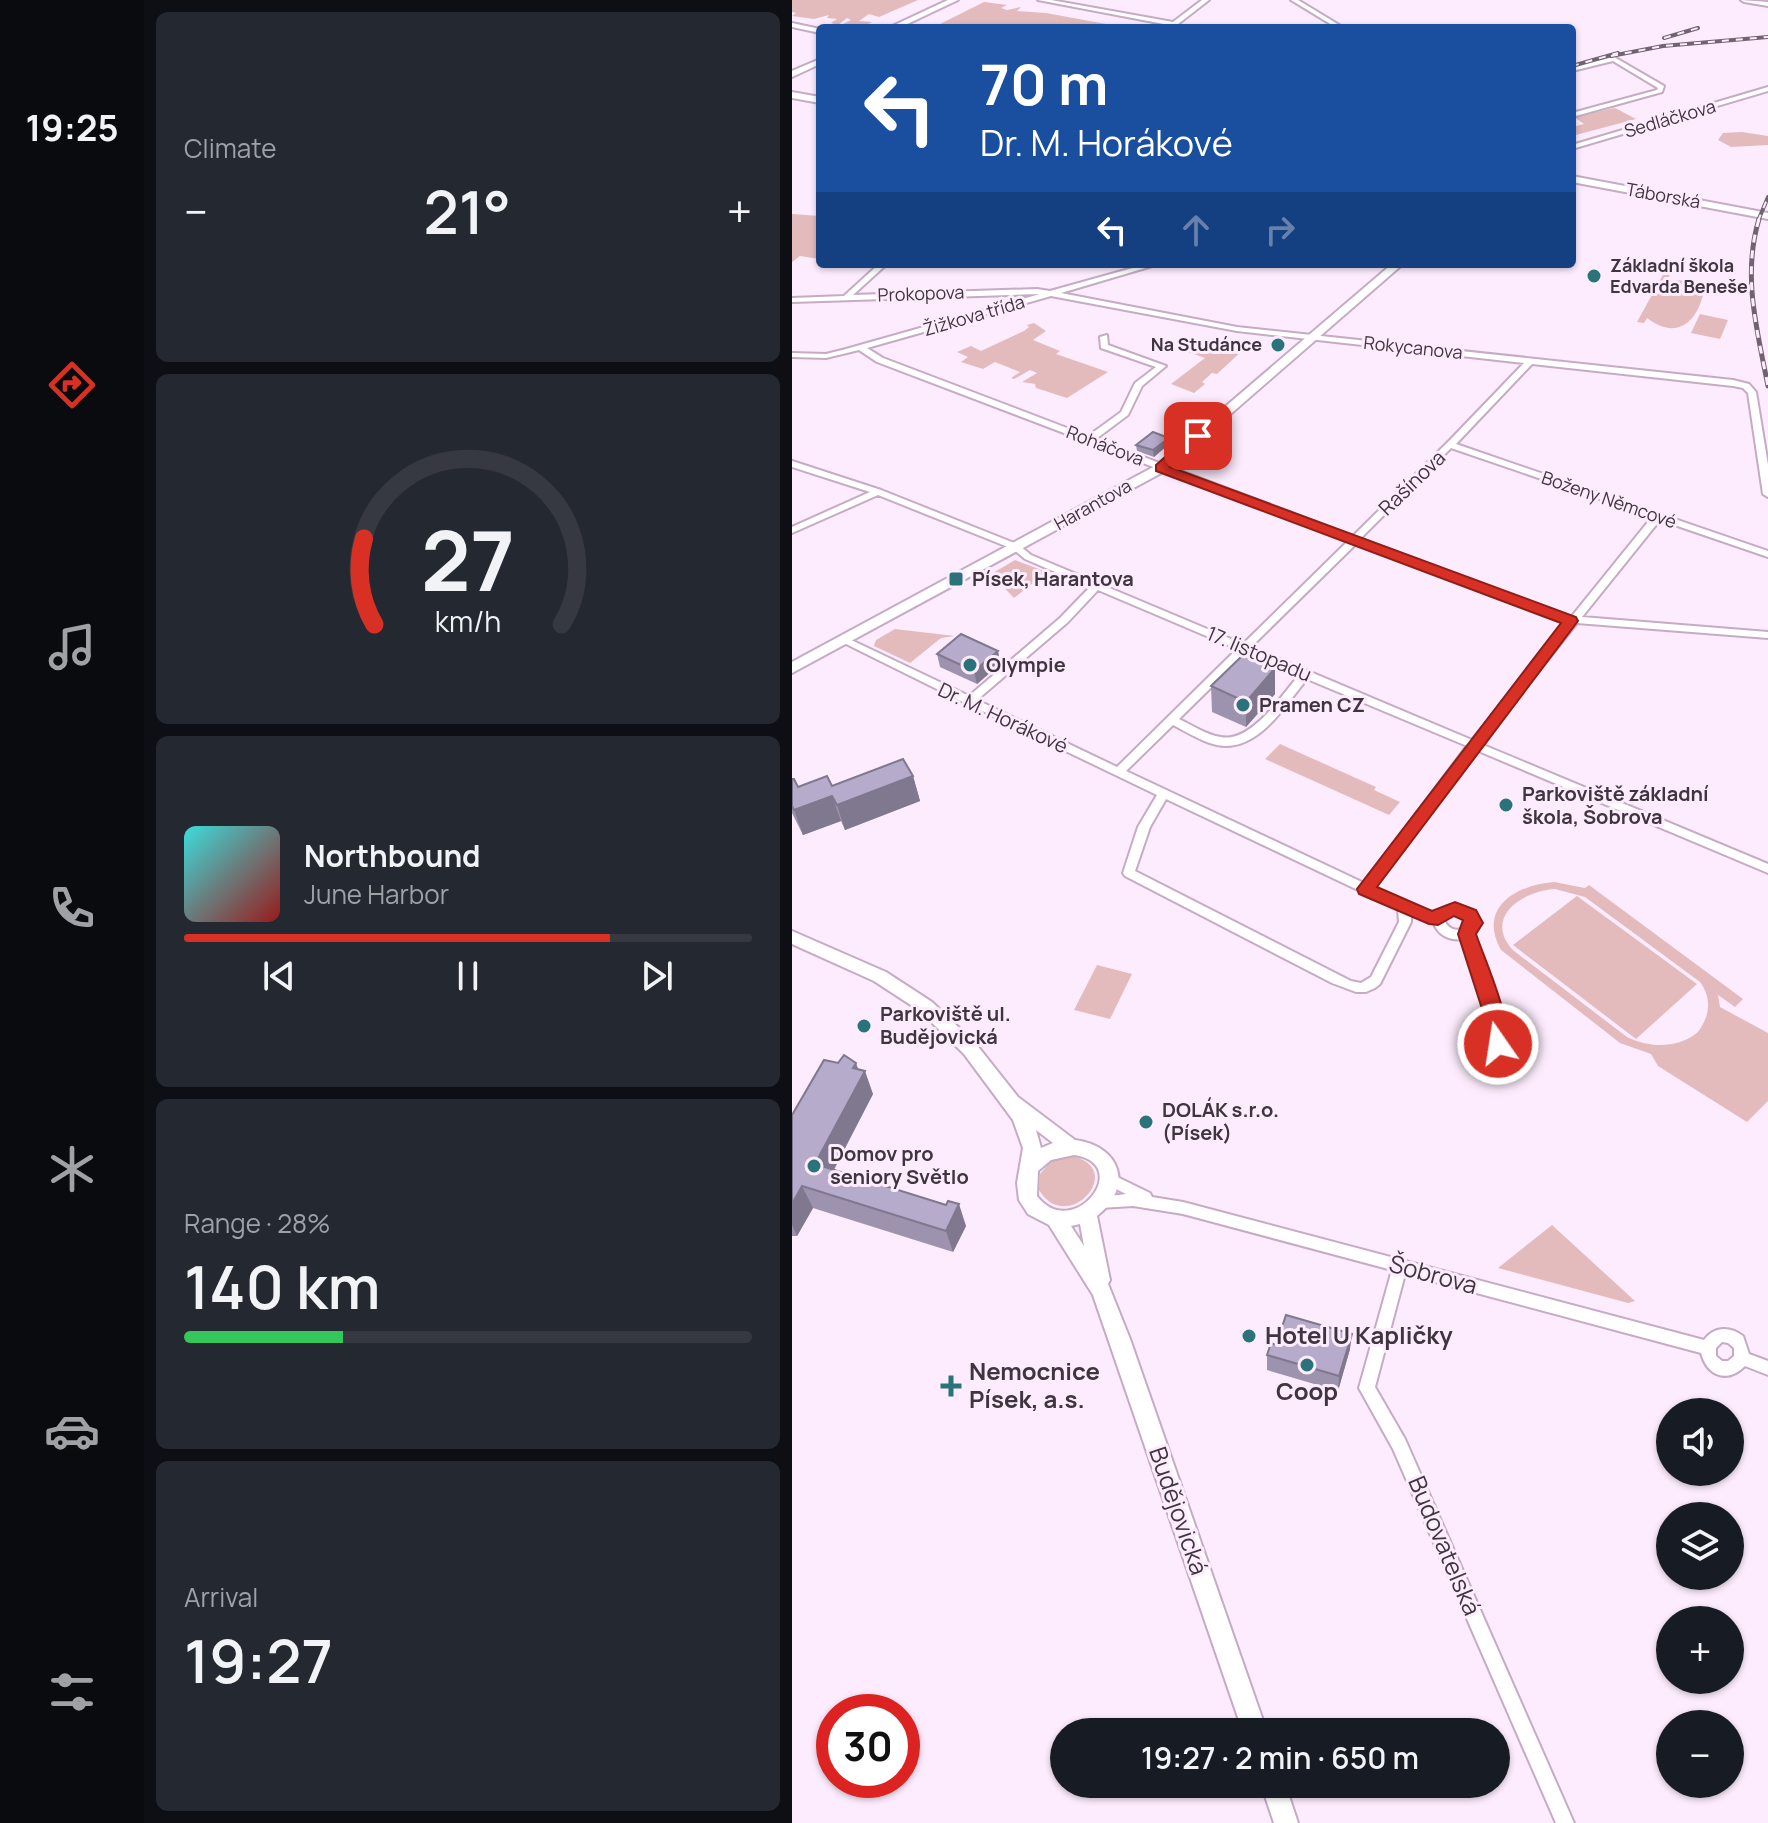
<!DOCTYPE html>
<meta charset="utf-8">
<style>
body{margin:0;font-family:Manrope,sans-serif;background:#242831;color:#f1f3f6;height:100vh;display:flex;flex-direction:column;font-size:30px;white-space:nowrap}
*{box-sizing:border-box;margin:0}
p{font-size:26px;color:#9ea1a6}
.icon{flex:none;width:44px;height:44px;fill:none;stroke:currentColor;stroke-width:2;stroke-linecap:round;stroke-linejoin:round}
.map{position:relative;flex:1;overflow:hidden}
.drawer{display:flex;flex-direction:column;gap:12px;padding:12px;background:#0d0f14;width:648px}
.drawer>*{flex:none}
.guide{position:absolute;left:24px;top:24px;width:760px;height:244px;border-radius:8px;box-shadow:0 2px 6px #0004;background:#1a4fa0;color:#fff;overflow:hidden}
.controls{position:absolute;left:864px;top:1398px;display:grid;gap:16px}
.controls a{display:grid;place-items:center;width:88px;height:88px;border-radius:50%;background:#171b24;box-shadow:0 2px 6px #0004;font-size:40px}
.speed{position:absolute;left:24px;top:1694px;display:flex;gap:16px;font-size:40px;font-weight:700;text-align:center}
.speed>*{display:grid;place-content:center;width:104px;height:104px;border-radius:50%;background:#171b24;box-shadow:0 2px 6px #0004;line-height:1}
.speed .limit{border:12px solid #d22;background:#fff;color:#111}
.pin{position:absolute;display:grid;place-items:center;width:68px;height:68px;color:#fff;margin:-34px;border-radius:16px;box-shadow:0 4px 12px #0006}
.me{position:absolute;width:88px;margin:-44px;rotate:347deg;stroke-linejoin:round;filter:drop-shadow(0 0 6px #0008)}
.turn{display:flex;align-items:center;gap:28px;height:168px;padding:0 32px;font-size:36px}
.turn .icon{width:104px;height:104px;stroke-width:2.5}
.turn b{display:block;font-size:56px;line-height:68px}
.lanes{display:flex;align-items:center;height:76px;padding:0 32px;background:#0003;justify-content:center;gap:40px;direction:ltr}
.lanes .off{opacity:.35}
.big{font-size:60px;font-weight:600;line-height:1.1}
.drawer .tile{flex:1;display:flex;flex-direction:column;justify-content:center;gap:12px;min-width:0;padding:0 28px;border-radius:12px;background:#242831}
.drawer .dial{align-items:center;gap:0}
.dial svg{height:208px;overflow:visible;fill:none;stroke:#363941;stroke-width:7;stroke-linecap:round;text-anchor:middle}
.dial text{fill:#f1f3f6;stroke:none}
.song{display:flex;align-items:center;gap:24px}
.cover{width:96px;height:96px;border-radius:12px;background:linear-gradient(135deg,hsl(180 70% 55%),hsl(0 70% 35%))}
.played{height:8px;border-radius:4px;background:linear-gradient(90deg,#d93025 75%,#363941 75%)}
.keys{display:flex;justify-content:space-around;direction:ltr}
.heat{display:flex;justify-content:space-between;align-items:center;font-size:44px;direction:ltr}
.charge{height:12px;border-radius:6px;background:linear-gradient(90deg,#34c759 28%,#363941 0)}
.trip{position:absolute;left:258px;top:1718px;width:460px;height:80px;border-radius:40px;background:#171b24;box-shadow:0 2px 6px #0004;font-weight:600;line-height:80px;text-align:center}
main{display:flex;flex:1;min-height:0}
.tab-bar{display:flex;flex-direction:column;width:144px;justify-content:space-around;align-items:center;background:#090b0e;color:#9ea1a6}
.tab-bar .icon{width:56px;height:56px}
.tab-bar .on{color:#d93025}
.tab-bar b{font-size:36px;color:#f1f3f6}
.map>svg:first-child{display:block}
.green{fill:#e4bbbc;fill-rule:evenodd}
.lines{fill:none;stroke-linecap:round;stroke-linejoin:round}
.minor-casing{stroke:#c6abc5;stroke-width:4}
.tertiary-casing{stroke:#c6abc5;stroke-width:4}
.secondary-casing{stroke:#c6abc5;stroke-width:4}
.minor{fill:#fff;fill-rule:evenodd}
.tertiary{fill:#fff;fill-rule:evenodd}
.secondary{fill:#fff;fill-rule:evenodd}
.rail-far1-casing{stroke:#706470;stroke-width:4}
.rail-casing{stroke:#706470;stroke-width:5}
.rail-far1{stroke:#fdecfd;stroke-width:2;stroke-dasharray:7;stroke-linecap:butt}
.rail{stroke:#fdecfd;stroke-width:3;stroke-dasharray:8;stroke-linecap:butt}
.wall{fill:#9d93af}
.shaded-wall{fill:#7f788e}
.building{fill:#b6abcb;stroke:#7f788e;stroke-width:2}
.route{fill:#d93025;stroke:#8d1f18;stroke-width:2}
.poi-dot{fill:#2a737a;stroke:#fdecfd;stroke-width:3}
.labels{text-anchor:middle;stroke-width:6;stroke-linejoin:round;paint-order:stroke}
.far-street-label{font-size:18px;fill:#3f353f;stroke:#fdecfd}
.far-poi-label{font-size:18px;font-weight:bold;fill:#3f353f;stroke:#fdecfd;text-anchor:start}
.street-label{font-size:20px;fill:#3f353f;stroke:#fdecfd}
.poi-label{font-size:20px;font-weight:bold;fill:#3f353f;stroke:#fdecfd;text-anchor:start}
.near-street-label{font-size:24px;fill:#3f353f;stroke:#fdecfd}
.near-poi-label{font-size:24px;font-weight:bold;fill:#3f353f;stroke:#fdecfd;text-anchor:start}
</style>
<main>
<nav class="tab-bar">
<b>19:25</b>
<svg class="icon on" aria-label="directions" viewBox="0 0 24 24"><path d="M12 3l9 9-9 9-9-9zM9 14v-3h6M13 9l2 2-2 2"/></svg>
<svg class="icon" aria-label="music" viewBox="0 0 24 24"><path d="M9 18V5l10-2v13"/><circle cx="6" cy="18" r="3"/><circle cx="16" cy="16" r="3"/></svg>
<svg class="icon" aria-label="phone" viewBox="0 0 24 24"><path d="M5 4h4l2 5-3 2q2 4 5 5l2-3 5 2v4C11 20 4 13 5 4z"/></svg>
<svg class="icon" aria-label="climate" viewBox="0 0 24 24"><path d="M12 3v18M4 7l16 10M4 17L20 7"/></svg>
<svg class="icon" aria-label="car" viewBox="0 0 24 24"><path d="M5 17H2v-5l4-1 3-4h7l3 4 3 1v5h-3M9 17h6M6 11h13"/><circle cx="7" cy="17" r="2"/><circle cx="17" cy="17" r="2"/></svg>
<svg class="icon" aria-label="filters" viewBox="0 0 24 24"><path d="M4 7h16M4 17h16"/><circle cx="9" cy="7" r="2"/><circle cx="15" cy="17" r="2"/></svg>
</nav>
<section class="drawer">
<div class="tile"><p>Climate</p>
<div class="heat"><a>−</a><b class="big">21°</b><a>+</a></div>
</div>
<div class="tile dial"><svg viewBox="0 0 100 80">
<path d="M14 69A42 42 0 1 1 86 69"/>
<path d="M14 69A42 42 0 0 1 10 36" stroke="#d93025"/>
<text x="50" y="56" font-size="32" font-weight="700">27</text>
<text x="50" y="72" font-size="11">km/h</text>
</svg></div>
<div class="tile">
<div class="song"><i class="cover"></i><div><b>Northbound</b><p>June Harbor</p></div></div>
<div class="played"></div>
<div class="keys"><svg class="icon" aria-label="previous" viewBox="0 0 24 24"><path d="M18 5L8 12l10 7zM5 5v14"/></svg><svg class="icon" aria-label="pause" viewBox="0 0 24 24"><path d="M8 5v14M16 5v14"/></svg><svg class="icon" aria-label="next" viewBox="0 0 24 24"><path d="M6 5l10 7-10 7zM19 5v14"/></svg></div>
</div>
<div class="tile"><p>Range · 28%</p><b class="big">140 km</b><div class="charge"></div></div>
<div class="tile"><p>Arrival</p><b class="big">19:27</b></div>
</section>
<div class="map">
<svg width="976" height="1823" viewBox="0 0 976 1823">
<rect width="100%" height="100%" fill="#fdecfd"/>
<g class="green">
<polygon points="0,0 126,0 87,17 77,14 67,21 80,22 69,28 49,25 59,20 55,18 46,25 39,23 45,19 35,18 37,15 22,19 0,16 4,13 0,12"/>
<polygon points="192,2 215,5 209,8 215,10 229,7 225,11 254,13 336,28 140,28"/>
<polygon points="823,108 844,119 780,136 783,131 780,127 792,124 782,117"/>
<polygon points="950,132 976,136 976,145 939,147 926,140 931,133"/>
<polygon points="0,214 28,216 28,259 8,256 0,262"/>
<path d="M872,273L878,274L876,280L898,281L912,290C906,322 885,341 855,318L852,323L845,322Z"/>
<polygon points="908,314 936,320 928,339 899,333"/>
<polygon points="242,323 254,331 241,340 268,351 264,354 316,372 275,398 244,388 243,384 230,382 245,373 238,370 222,379 219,378 228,372 203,362 191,369 169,362 176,357 165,352 179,346 189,351 232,331 237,327 235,325"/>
<polygon points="369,342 421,352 433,345 451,350 425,374 420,373 410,382 413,384 402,393 379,384 413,358"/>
<polygon points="223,560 255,572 222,598 199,574"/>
<polygon points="103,629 163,636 149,638 118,663 82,646 84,640"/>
<polygon points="488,744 584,787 582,790 608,802 597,815 473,759"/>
<path d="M762,882L793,888L797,885L951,999L943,1007L926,995L928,1007L976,1033V1101L955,1122L866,1066L859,1054L828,1043L709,950C685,907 725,885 762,882ZM763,889L793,897L908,982C920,998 918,1016 906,1032C885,1049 858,1048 835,1037L722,951C690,918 730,891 763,889Z"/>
<polygon points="785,896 905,984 844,1039 721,945"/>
<polygon points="305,965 340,974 318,1019 282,1010"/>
<path d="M279,1156C337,1168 275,1237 247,1190L248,1174L260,1160Z"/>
<polygon points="760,1225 843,1301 836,1303 706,1268"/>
</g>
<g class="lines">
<g class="minor-casing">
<g id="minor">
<polygon points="246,0 259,0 381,22 410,0 417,0 381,28 374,28 377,25"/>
<polygon points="499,0 506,0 552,28 545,28"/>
<polygon points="949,0 976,2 976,6 952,2"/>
<polygon points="0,23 28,29 28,33 0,27"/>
<polygon points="822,57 872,86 870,92 780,117 780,113 865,90 866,88 821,61 780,71 780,67"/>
<polygon points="976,87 976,91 780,149 780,145"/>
<path d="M87,264H95L61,295L245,289L258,291L355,264H367L269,293L445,327L941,380L957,384L964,392L976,465V497L971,494L956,393L951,388L941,386L740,364L664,444L976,551V557L868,520L790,617L976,632V638L785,623L689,744L976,864V873L684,750L582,888L627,908L644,913C659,898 684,905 687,927L681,934L709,1018L712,1044C708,1053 698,1067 687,1064L685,1060L699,1043L697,1018L671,939C657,941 645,935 641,921L619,915V922L588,984L583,988L574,992H564L540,983L333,876L331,873L346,827L365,795L178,705H172L171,702L46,640L51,637L55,638L177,696L268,618L298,587L233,559L221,549L86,495L0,533V527L78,492L0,467V461L89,490L227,545L239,555L451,644L556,541L85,362L67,350L34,358L0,357V353L34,354L54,349L248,294L0,302V298L52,296ZM259,296L445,331L732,363L659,439L561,536L304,439L336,415L350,386L374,366L316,345L315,335L308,337L309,348L364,367L343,383L329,412L296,436L91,358L75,348ZM659,448L860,517L780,616H772L568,539ZM564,544L775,622L680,740L459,647ZM306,590L445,649L325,767L185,700L276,622ZM454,653L507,675C490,695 459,743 429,737C414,735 400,725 387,719ZM515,679L675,746L572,883L334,771L381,725C397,733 416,746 434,746C470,746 495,703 515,679ZM374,799L606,909L607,922L579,977L569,983L559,981L343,871L358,827ZM663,914C670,916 674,918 675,926C666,933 656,930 652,919L657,915Z"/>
<path d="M317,1173L358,1193L360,1197L391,1202L912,1340C922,1326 938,1326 951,1336L957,1354L976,1361V1375L953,1366C935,1384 915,1376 909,1353L613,1274L583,1387L613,1439L782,1823H764L601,1449L567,1388L600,1270L391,1214L341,1206L308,1208L303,1206L301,1202L303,1198L334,1194L312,1183L310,1179L312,1175ZM930,1342L936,1343L942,1348V1356L936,1361H930L924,1356V1348Z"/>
</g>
</g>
<g class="tertiary-casing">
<g id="tertiary">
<polygon points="156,0 166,0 107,28 96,28"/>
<polygon points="28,59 28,64 0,77 0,71"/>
<polygon points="600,264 611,264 373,471 0,673 0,662 365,465"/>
<path d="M0,931L94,972L140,1002L184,1044L226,1097L283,1140C329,1146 342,1187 305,1216L318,1280L316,1284L338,1339L475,1732H451L301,1295L257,1225L236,1214L227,1200L225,1183L231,1148L221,1120L172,1054L128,1011L82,981L0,944ZM244,1130L261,1143L249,1148ZM282,1155C343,1164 281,1243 245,1196L246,1171L259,1160ZM288,1224L292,1246L279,1226Z"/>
<polygon points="469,1784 493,1784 506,1823 482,1823"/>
</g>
</g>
<g class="secondary-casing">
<g id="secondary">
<polygon points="0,92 28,97 28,103 0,98"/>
<polygon points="780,176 976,213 976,219 780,182"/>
</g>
</g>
<use href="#minor" class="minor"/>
<use href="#tertiary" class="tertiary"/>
<use href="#secondary" class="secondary"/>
<g class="rail-far1-casing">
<g id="rail-far1">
<polyline points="872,38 906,28"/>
<polyline points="819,56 871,46 976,37"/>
<polyline points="780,66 826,53"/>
<polyline points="966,221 976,197"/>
</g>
</g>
<g class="rail-casing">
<path id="rail" d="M967,219C950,275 965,330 976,386"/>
</g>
<use href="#rail-far1" class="rail-far1"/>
<use href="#rail" class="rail"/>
</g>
<g class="wall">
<polygon points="377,438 377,444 362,457 345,451 344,445"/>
<polygon points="206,651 208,664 185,684 148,667 145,654"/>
<polygon points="483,668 483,694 454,727 420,712 419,686"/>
<polygon points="121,776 128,801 53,830 49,821 11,835 0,813 0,779 6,787 40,786"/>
<polygon points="46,1063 66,1069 81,1094 42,1170 174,1226 161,1252 21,1208 5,1236 0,1236 0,1115"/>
<polygon points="484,1345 558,1349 546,1391 475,1370 475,1355"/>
</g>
<g class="shaded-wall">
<polygon points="377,438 377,444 362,457 361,450"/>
<polygon points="206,651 208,664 185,684 182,671"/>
<polygon points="483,668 483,694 454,727 454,702"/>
<polygon points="121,776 128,801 53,830 45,805"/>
<polygon points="40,796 49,821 11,835 2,810"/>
<polygon points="64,1063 69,1077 73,1071 81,1094 33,1186 23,1164"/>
<polygon points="10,1186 21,1208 5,1236 0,1225 0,1204"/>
<polygon points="167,1204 174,1226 161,1252 154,1231"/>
<polygon points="560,1334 558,1349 546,1391 547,1376"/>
</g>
<g class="building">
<polygon points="361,432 377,438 361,450 344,445"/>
<polygon points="169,634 206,651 182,671 145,654"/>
<polygon points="451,655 483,668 454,702 419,686"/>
<polygon points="111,759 121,776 45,805 40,796 2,810 0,806 0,779 2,779 6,787 35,776 40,786"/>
<polygon points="52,1055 64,1063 61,1068 73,1071 23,1164 154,1205 156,1201 167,1204 154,1231 10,1186 0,1204 0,1115 32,1060 46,1063"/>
<polygon points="494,1315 560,1334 547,1376 475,1355 479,1343 484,1345"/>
</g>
<path class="route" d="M401,433L412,436L378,467L784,617L786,621L585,887L640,911L663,902L684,910L691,923L684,934C692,958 724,1028 713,1050H699L693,1018L666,934L671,920L662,916L646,925L637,924L567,894L565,889L769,623L364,471V465Z"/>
<g class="poi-dot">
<circle cx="802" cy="276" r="8"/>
<circle cx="486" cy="345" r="8"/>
<rect x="156" y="571" width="16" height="16" rx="4"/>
<circle cx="178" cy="665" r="8"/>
<circle cx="451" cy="705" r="8"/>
<circle cx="714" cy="805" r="8"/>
<circle cx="72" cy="1026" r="8"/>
<circle cx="354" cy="1122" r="8"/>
<circle cx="22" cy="1166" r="8"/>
<circle cx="457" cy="1336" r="8"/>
<circle cx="515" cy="1365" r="8"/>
<path d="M155 1374h8v8h8v8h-8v8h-8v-8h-8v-8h8z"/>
</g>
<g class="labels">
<g class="far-street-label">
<text transform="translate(878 119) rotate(-16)" y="6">Sedláčkova</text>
<text transform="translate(871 196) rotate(10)" y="6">Táborská</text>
<text transform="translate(129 294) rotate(-2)" y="6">Prokopova</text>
<text transform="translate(182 316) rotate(-16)" y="6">Žižkova třída</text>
<text transform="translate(621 348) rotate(6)" y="6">Rokycanova</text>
<text transform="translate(313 446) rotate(21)" y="6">Roháčova</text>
<text transform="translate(817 500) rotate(19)" y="6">Boženy Němcové</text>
<text transform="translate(301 505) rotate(-29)" y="6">Harantova</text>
</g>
<g class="far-poi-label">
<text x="818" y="272">Základní škola<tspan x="818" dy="21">Edvarda Beneše</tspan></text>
<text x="470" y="351" text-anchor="end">Na Studánce</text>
</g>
<g class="street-label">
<text transform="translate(620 483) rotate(-44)" y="7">Rašínova</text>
<text transform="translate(467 654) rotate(23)" y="7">17. listopadu</text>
<text transform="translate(211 718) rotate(25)" y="7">Dr. M. Horákové</text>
</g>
<g class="poi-label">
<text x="180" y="586">Písek, Harantova</text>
<text x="194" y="672">Olympie</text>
<text x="467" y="712">Pramen CZ</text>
<text x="730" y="801">Parkoviště základní<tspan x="730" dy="23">škola, Šobrova</tspan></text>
<text x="88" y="1021">Parkoviště ul.<tspan x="88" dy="23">Budějovická</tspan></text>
<text x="370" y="1117">DOLÁK s.r.o.<tspan x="370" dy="23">(Písek)</tspan></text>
<text x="38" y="1161">Domov pro<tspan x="38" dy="23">seniory Světlo</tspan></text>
</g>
<g class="near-street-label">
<text transform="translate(641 1275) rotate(15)" y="8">Šobrova</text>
<text transform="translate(386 1511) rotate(71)" y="8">Budějovická</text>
<text transform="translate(652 1546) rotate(67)" y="8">Budovatelská</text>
</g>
<g class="near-poi-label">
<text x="473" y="1344">Hotel U Kapličky</text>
<text x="177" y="1380">Nemocnice<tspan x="177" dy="28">Písek, a.s.</tspan></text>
<text x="515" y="1400" text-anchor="middle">Coop</text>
</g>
</g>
</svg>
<div class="controls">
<a><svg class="icon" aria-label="sound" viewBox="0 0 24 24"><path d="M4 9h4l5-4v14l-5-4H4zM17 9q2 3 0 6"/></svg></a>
<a><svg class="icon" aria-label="layers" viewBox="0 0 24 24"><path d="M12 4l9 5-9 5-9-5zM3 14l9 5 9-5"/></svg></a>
<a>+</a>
<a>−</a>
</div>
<div class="speed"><div class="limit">30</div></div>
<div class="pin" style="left:406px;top:436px;background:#d93025"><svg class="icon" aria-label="arrive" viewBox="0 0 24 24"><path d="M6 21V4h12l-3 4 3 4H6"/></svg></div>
<svg class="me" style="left:706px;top:1044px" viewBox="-20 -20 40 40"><circle r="17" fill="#d93025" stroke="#fff" stroke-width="3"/><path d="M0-11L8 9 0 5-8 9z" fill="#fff"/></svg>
<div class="trip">19:27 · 2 min · 650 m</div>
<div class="guide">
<div class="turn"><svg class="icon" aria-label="left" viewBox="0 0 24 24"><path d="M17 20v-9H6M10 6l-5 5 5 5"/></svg><div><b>70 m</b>Dr. M. Horákové</div></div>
<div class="lanes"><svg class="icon" aria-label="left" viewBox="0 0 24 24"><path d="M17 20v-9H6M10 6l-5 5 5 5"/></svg><svg class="icon off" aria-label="ahead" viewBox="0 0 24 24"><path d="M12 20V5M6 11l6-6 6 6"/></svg><svg class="icon off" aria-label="right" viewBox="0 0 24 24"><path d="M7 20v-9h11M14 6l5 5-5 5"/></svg></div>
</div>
</div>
</main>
